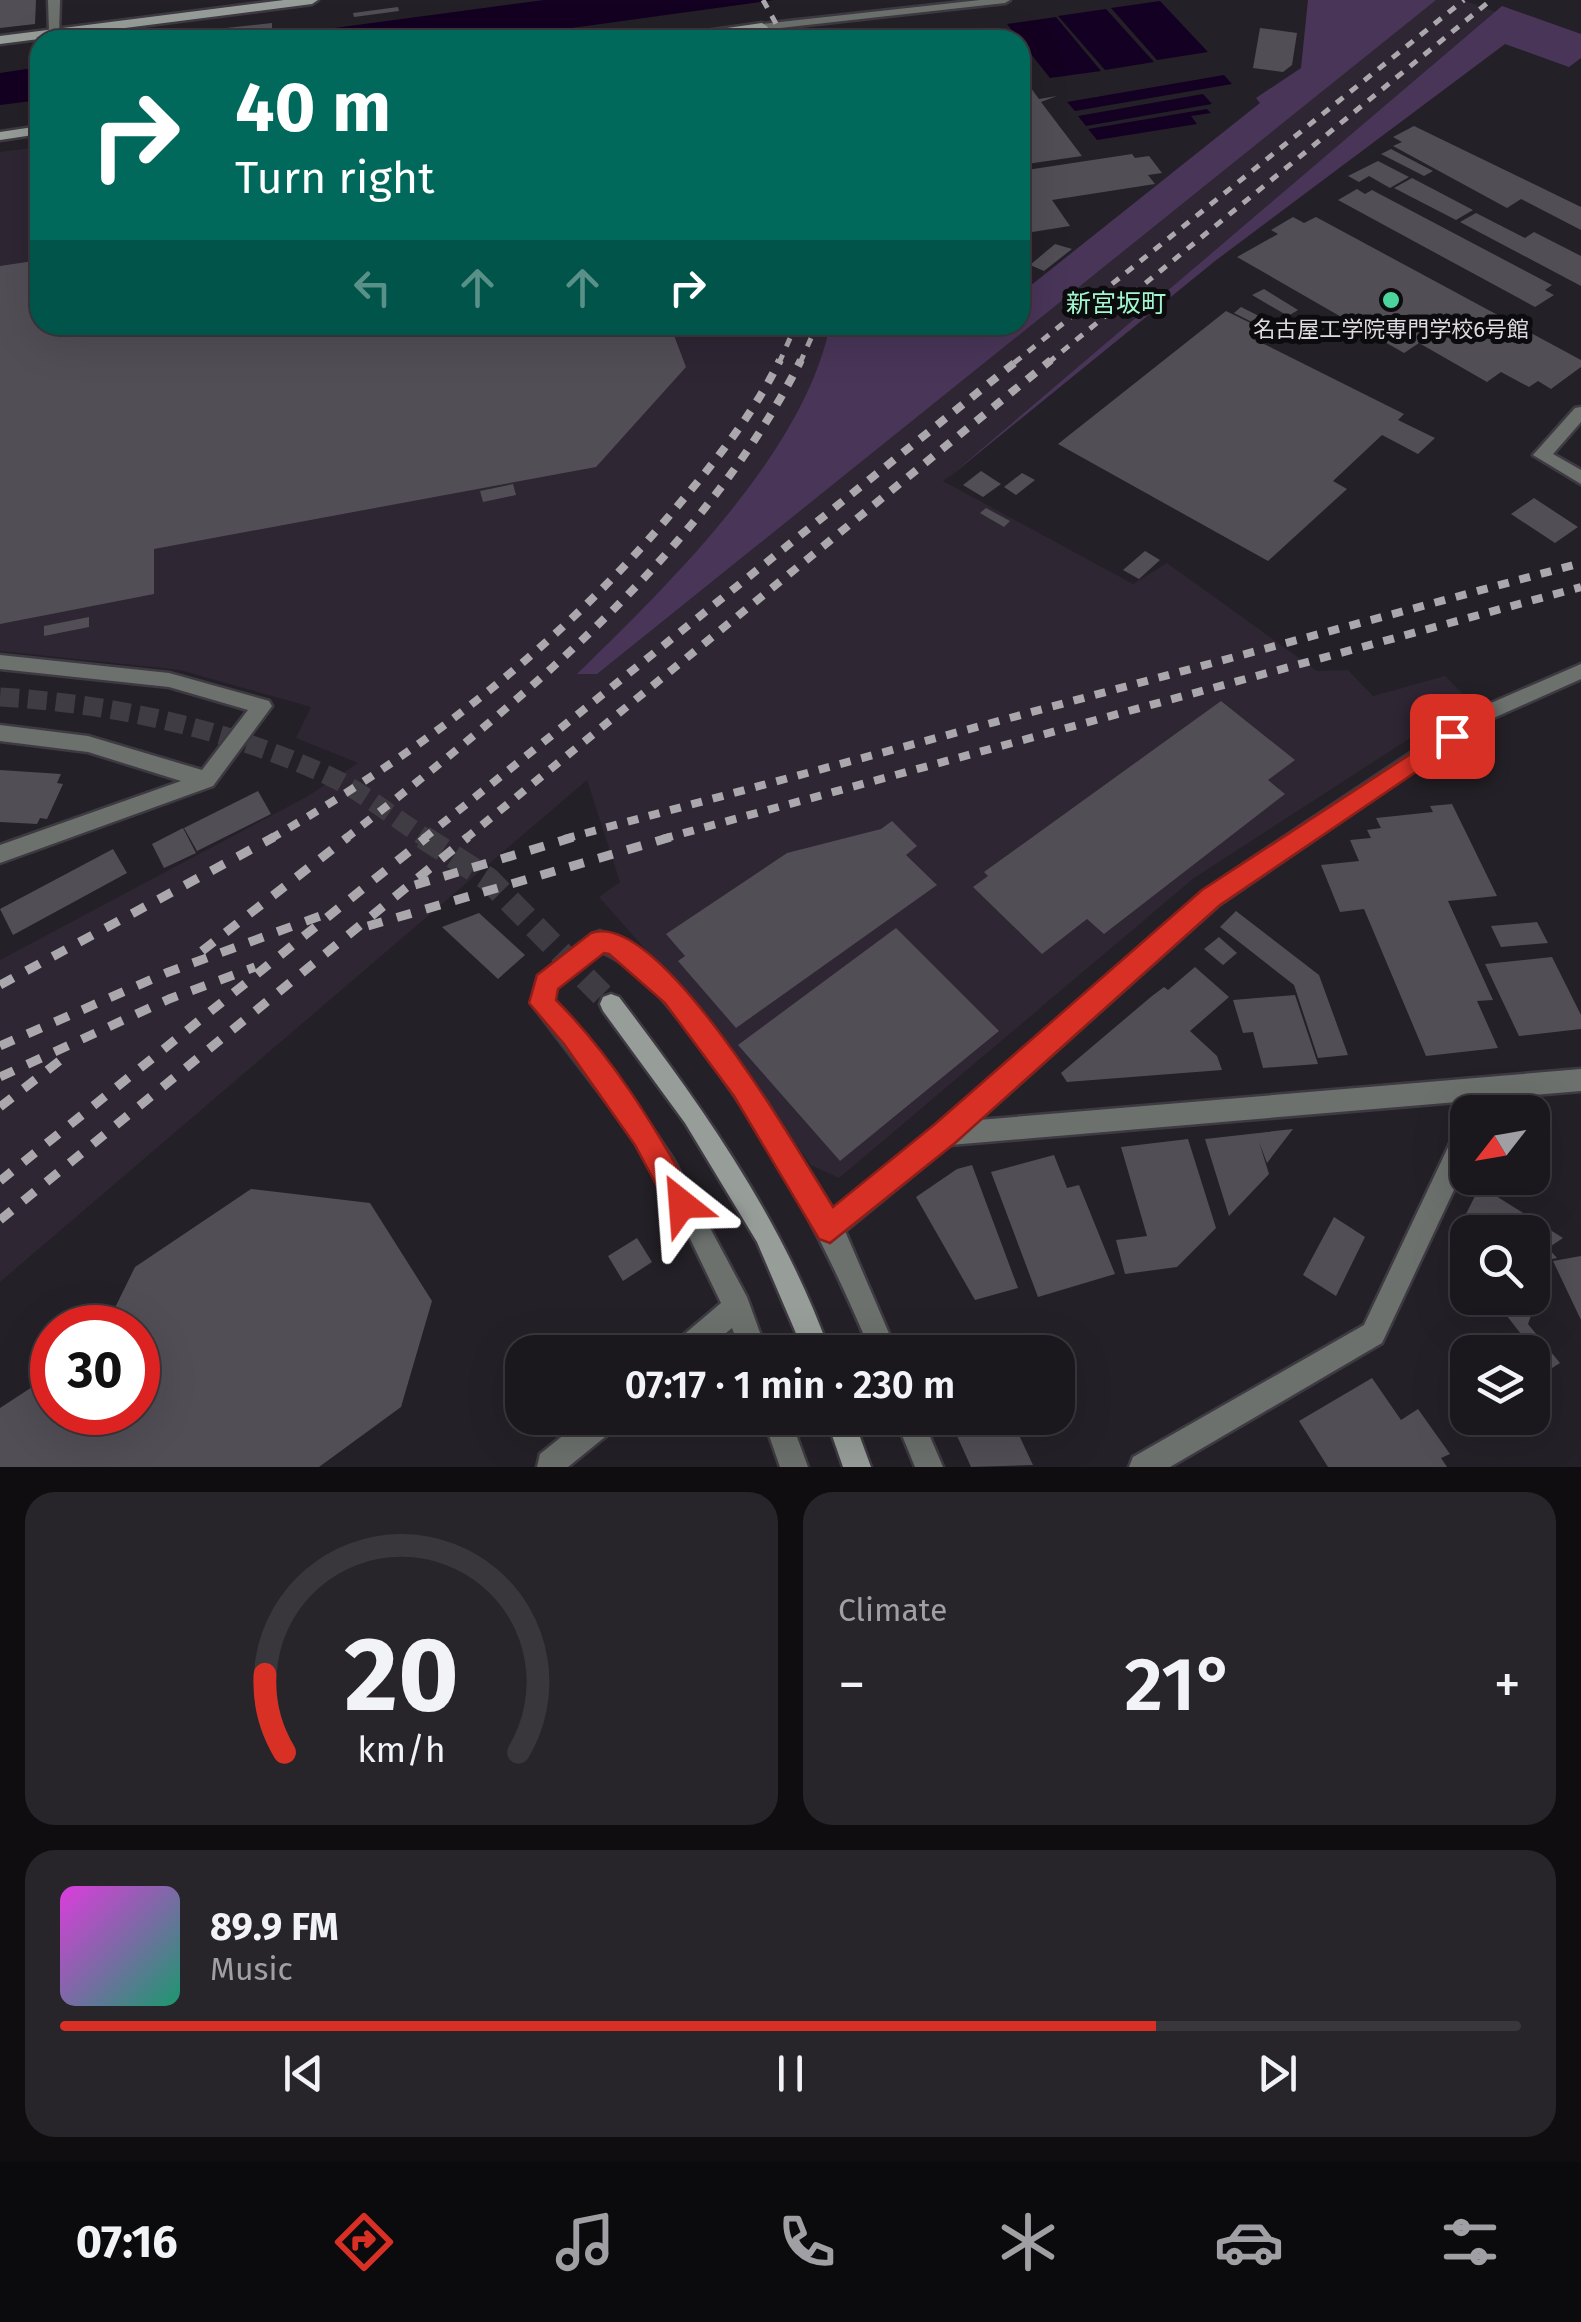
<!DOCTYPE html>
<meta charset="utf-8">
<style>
body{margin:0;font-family:"Fira Sans","Noto Sans JP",sans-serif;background:#28252a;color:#f1f3f6;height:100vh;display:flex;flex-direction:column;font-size:38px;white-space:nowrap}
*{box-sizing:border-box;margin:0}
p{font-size:32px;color:#a0a0a4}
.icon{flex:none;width:55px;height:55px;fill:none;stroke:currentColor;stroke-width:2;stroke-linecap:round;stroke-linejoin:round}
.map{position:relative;height:1467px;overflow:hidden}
.panel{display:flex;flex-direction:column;gap:25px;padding:25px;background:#0f0d10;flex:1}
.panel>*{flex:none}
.banner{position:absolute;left:30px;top:30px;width:1000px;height:305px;border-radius:30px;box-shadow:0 10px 40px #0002,0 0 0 2px #39373b;background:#00695c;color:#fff;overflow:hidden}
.needle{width:65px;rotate:239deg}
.buttons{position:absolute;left:1450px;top:1095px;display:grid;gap:20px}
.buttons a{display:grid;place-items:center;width:100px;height:100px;border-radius:20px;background:#1b181d;box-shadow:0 10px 40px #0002,0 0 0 2px #39373b;font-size:50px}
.speed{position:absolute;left:30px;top:1305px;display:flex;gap:20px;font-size:50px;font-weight:700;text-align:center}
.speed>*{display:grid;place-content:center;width:130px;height:130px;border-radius:50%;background:#1b181d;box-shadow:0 10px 40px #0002,0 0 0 2px #39373b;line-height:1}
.speed .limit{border:15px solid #d22;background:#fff;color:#111}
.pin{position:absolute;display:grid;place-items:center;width:85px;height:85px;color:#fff;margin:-42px;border-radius:20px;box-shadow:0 5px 15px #0006}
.me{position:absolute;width:110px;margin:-55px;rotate:332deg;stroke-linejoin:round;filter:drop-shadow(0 0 8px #0008)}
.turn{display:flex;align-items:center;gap:35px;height:210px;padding:0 40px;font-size:45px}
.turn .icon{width:130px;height:130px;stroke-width:2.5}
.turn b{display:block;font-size:70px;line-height:85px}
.lanes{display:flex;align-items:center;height:95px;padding:0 40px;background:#0003;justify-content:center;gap:50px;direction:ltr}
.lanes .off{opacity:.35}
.big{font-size:75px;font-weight:600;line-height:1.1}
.panel .tile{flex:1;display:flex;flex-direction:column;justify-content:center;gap:15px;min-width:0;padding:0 35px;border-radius:30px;background:#28252a}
.panel .dial{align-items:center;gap:0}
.dial svg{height:260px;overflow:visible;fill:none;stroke:#39373b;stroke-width:7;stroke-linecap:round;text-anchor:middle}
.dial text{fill:#f1f3f6;stroke:none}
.song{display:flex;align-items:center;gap:30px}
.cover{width:120px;height:120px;border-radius:15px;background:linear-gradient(135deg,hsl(300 70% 55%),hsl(160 70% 35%))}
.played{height:10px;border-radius:5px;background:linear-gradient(90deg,#d93025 75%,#39373b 75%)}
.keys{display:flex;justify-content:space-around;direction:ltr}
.heat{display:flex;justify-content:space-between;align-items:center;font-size:55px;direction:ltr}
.panel .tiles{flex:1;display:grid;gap:25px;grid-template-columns:1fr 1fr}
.tile:last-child{grid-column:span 2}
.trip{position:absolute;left:505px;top:1335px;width:570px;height:100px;border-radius:30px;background:#1b181d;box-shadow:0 10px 40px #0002,0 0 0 2px #39373b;font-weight:600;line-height:100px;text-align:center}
.tabs{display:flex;height:160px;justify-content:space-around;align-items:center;background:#0b0a0c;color:#a0a0a4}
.tabs .icon{width:70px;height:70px}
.tabs .current{color:#d93025}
.tabs b{font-size:45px;color:#f1f3f6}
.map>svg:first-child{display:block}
.built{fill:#2e2633}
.green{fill:#493558}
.water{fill:#140022}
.building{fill:#524e56}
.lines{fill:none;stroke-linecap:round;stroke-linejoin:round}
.secondary-tunnel-far1{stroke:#403c43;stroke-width:19;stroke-dasharray:19 9;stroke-linecap:butt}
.secondary-tunnel{stroke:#403c43;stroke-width:24;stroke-dasharray:24 12;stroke-linecap:butt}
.lane-casing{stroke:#3e3a41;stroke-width:5}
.street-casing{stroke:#3e3a41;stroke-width:5}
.secondary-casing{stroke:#3e3a41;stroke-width:5}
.lane{fill:#6c716e;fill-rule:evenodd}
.street{fill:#6c716e;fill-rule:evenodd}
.secondary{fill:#979e9a;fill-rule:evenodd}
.rail-far2{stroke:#aba8ad;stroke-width:5;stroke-dasharray:9 9;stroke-linecap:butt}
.rail-far1{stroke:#aba8ad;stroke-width:8;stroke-dasharray:11 11;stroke-linecap:butt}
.rail{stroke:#aba8ad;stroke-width:9;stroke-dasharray:15 15;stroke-linecap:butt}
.route{fill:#d93025;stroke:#8d1f18;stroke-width:2.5}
.poi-dot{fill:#4bd49b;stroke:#0c0b0e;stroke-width:4}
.labels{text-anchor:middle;stroke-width:10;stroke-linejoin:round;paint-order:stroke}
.far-poi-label{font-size:22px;fill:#dedbe0;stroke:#0c0b0e}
.far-quarter-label{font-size:25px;fill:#a2f6cd;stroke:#0c0b0e}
</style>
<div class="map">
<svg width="1581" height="1467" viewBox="0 0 1581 1467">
<rect width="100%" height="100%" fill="#242027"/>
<polygon class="built" points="1308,0 1463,0 1496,12 1502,6 1581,34 1581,58 1569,67 1505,44 1215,261 943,481 1133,584 1167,563 1317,671 1348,670 1373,696 1445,676 1469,700 1194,878 839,1178 811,1165 692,1002 599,897 620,882 587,780 0,1282 0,960 308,796 358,763 296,738 311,707 180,670 0,651 0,152 40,147 40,325 831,325 829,334 875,325 1020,325 1020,294 1260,103 1256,98 1301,68"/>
<g class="green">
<path d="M1308,0H1436L597,674H577C667,586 798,459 828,334L875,325H1020V294L1260,103L1256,98L1301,68Z"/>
<polygon points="1502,6 1581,34 1581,58 1569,67 1505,44 1215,261 943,482"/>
</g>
<g class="water">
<polygon points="544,0 774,0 484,40 244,40"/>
<polygon points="1160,1 1208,52 1157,60 1111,8"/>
<polygon points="1106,9 1154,62 1105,70 1058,16"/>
<polygon points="1056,17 1101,71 1050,78 1007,24"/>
<polygon points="40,67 40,100 0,105 0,73"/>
<polygon points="1224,75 1232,84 1075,111 1067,102"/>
<polygon points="1203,94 1212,104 1086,126 1078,116"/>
<polygon points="1207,109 1211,113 1191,116 1197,124 1097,140 1088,129"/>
</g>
<g class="building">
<polygon points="0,0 36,0 35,24 0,28"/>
<polygon points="398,7 399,11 354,17 353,13"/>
<polygon points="272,23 272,28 227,34 226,28"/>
<polygon points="1260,28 1297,33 1292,65 1283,72 1253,68"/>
<polygon points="1020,73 1039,99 1057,96 1041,102 1082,156 1020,165"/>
<polygon points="1414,126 1581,207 1581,230 1521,199 1507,208 1393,146 1402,142 1393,137"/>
<polygon points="1391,149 1433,171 1424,176 1381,154"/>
<polygon points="1132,154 1135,158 1149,156 1162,173 1148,175 1155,184 1052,200 1070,226 1020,234 1020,171"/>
<polygon points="1378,161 1409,177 1390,188 1369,176 1359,182 1348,176"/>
<polygon points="1412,178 1473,210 1456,220 1394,188"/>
<polygon points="1357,189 1365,194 1372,190 1552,285 1545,290 1554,295 1535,307 1338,200"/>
<polygon points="1476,213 1525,238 1534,232 1581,256 1581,286 1460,222"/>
<polygon points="1293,217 1304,223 1316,217 1581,360 1581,367 1551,389 1538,381 1529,387 1501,372 1487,382 1419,343 1404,353 1237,257 1278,234 1271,230"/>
<polygon points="1055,244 1072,249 1044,271 1030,265"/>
<polygon points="40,260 40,325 670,325 686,367 596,467 154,549 154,594 0,624 0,266"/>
<polygon points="1264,289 1298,310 1288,316 1252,295"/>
<polygon points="1241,307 1269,321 1262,327 1234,313"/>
<polygon points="1226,311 1271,333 1260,342 1404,414 1398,420 1435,438 1418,454 1382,435 1333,481 1347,489 1268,561 1058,444"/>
<polygon points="981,471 1001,484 983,497 963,485"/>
<polygon points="1022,473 1035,480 1016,495 1004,487"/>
<polygon points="513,484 516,495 483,502 480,491"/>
<polygon points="1534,498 1578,527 1555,543 1511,514"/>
<polygon points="986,508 1010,521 1004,527 980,513"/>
<polygon points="1145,551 1160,560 1139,579 1123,570"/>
<polygon points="89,617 89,627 44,636 44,626"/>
<polygon points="1221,701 1295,760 1268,780 1285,794 1104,934 1087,919 1042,954 973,887 988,876 984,872"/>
<polygon points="0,770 61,774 57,783 63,784 47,819 40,818 37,824 0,822"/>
<polygon points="258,791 271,814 197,851 184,828"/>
<polygon points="1452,804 1497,896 1448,901 1493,1000 1477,1001 1498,1048 1426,1056 1364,909 1340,912 1321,865 1359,861 1350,840 1371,838 1367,830 1381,828 1376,818 1433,812 1430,806"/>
<polygon points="892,821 917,846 906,855 937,885 736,1028 678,961 685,956 666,934 787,853 881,829"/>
<polygon points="183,828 196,853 164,868 152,844"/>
<polygon points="113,849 127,873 13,935 0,909"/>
<polygon points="1236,911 1319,975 1348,1055 1318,1058 1294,985 1220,927"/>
<polygon points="479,913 525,955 498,979 442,927"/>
<polygon points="1537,922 1548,943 1501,947 1491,926"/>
<polygon points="896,928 999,1031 840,1161 738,1045"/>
<polygon points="1219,937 1237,953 1223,965 1204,949"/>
<polygon points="1552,957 1581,1015 1581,1029 1519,1036 1485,964"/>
<polygon points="1195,967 1229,997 1190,1031 1217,1056 1222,1070 1067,1082 1061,1073 1152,996 1164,987 1168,990"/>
<polygon points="1295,995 1318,1064 1263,1068 1253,1032 1243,1033 1233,1000"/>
<polygon points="1293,1129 1267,1163 1259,1142 1269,1174 1229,1216 1205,1139"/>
<polygon points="1188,1139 1216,1228 1177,1267 1125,1274 1116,1240 1147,1236 1121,1147"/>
<polygon points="1054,1155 1067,1188 1079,1185 1115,1274 1038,1297 991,1172"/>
<polygon points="972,1165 1018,1288 975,1300 916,1197 957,1169"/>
<polygon points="1480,1186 1563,1238 1548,1248 1557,1258 1552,1259 1528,1324 1560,1363 1549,1370 1493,1298 1532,1298 1532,1232 1468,1232 1468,1264 1451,1244"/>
<polygon points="251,1189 370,1203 432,1301 401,1407 319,1467 0,1467 0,1408 52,1374 52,1412 138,1412 138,1328 105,1328 135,1267"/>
<polygon points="1334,1217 1365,1237 1336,1296 1303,1275"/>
<polygon points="637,1238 652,1262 623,1281 608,1256"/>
<polygon points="1581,1256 1581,1320 1553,1261"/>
<polygon points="972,1333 981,1352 926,1352"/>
<polygon points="1372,1378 1401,1420 1418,1409 1450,1454 1441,1458 1447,1467 1328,1467 1299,1421"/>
<polygon points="949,1418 1011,1418 1033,1465 971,1467"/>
</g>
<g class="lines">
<path class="secondary-tunnel-far1" d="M0,697C114,704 225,728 329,776C363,792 396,819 427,839"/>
<polyline class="secondary-tunnel" points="423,837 488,879 611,1004"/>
<g class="lane-casing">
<polygon id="lane" points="980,0 1010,0 1005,3 762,30 757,27 762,24"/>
</g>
<g class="street-casing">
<g id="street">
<polygon points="48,0 60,0 59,35 49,32"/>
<polygon points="1581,407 1581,422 1553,454 1581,470 1581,484 1533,455 1575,408"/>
<polygon points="0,655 169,673 269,701 272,706 213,786 0,863 0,845 181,781 88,752 0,741 0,725 88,736 202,770 248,710 169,687 0,669"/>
<path d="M1581,664V679L1489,720L1219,905L979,1120L1581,1069V1091L1495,1098L1488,1112H1468V1120L1464,1112L1469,1101L950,1145L845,1231L897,1352H871C827,1246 774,1146 704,1053C676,1015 646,972 602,952L556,988L554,1000L613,1070L673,1159L747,1297L767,1352H741L732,1328L703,1352H670L674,1343L721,1303L683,1224L627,1129L531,1003L538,976L592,934L600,931L636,946L667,974L701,1012L768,1104L833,1209L936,1126L1203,891L1475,710Z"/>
<polygon points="1468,1121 1468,1160 1382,1343 1170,1467 1129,1467 1133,1457 1364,1325 1459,1124"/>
<polygon points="585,1418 620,1418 616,1428 568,1467 537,1467 540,1454"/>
<polygon points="763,1418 790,1418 808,1467 780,1467"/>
<polygon points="895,1418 922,1418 943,1467 915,1467"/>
</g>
</g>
<g class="secondary-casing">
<g id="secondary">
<polygon points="284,0 318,0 312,4 0,44 0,36"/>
<polygon points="762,23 768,27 766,30 697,40 665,40 671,36"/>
<polygon points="40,126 40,134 0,140 0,132"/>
<path d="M611,994L619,997C704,1109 782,1219 830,1352H804L757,1242L685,1123L603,1011L600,1004L603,997Z"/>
<polygon points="826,1418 853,1418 871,1467 843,1467"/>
</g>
</g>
<use href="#lane" class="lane"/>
<use href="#street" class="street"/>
<use href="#secondary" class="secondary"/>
<g class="rail-far2">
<polyline points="763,0 785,40"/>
<polyline points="779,363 796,325"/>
<polyline points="800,363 817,325"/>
<polyline points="1014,363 1464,0"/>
<polyline points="1048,363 1491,0"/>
</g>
<g class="rail-far1">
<path d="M270,839C423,751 561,645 675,509C714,463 753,415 780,360"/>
<path d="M345,839C515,705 702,557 801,360"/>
<polyline points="423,839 1018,360"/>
<polyline points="465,839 1051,360"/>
<polyline points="564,839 1581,563"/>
<polyline points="662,839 1581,587"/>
</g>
<g class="rail">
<polyline points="415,885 574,837"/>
<polyline points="368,926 671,837"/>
<polyline points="202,951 348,837"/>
<polyline points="0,985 274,837"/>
<polyline points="0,1046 166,973 320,916"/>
<polyline points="0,1077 169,999 255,967"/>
<polyline points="0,1107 67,1055"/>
<polyline points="0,1181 427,837"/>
<polyline points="0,1220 468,837"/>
</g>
</g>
<path class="route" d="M1452,727L1460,729V742L1220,905L955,1143L830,1243L819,1239L734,1096L665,1003L609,954L604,953L558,989L556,1000C612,1056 654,1125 692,1194L696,1204L692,1214L682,1218L672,1214L635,1145L564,1044L529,1003L537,975L591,933C661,908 800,1155 833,1207L935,1124L1202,890Z"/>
<circle class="poi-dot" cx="1391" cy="300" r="10"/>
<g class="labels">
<g class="far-poi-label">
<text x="1391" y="337">名古屋工学院専門学校6号館</text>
</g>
<g class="far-quarter-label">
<text x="1116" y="312">新宮坂町</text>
</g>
</g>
</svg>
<div class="buttons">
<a><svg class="needle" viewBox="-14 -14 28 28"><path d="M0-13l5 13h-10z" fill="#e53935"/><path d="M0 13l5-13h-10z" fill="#a0a0a4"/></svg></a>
<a><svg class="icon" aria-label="search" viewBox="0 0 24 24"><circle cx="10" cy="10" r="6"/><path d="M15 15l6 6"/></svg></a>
<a><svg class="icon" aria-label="layers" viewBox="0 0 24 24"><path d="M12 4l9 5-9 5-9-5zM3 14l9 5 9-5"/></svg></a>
</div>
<div class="speed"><div class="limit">30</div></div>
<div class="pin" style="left:1452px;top:736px;background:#d93025"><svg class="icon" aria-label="arrive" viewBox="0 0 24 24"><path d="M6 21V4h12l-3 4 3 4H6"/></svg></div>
<svg class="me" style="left:682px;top:1204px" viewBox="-20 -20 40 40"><path d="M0-17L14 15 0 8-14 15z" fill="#d93025" stroke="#fff" stroke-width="4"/></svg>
<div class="trip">07:17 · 1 min · 230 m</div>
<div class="banner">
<div class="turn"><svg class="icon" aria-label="right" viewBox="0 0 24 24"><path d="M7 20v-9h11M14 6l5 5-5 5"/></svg><div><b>40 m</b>Turn right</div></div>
<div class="lanes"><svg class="icon off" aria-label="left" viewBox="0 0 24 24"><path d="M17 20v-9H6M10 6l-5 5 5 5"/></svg><svg class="icon off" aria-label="ahead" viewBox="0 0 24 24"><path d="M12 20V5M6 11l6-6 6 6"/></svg><svg class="icon off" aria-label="ahead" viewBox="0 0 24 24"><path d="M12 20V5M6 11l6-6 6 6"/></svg><svg class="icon" aria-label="right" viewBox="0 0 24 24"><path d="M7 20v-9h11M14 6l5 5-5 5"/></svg></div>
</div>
</div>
<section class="panel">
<div class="tiles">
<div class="tile dial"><svg viewBox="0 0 100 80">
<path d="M14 69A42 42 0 1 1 86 69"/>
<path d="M14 69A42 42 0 0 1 8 45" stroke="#d93025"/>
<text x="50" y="56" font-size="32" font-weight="700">20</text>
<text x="50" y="72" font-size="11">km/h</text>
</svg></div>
<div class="tile"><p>Climate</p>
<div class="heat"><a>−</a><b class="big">21°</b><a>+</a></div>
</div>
<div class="tile">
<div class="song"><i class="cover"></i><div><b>89.9 FM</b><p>Music</p></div></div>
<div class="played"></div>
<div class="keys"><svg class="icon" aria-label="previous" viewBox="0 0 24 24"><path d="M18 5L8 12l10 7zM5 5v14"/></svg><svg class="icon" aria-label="pause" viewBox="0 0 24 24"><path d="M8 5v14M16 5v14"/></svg><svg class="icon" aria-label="next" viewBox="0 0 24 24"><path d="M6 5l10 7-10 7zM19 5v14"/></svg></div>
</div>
</div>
</section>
<nav class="tabs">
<b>07:16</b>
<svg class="icon current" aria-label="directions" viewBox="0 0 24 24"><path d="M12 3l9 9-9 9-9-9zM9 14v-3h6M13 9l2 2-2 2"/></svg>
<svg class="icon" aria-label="music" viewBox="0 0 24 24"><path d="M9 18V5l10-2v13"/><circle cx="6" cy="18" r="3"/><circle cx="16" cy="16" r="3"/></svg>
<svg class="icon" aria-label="phone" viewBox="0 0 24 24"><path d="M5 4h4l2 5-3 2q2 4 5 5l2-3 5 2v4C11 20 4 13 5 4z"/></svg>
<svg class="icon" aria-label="climate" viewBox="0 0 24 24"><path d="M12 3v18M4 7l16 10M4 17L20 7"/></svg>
<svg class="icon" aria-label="car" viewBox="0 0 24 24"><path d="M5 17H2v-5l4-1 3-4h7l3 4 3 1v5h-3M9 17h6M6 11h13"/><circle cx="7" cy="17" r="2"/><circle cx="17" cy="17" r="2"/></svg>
<svg class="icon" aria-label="filters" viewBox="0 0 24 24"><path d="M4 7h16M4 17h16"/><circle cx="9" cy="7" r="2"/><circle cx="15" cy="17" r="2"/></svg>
</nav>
